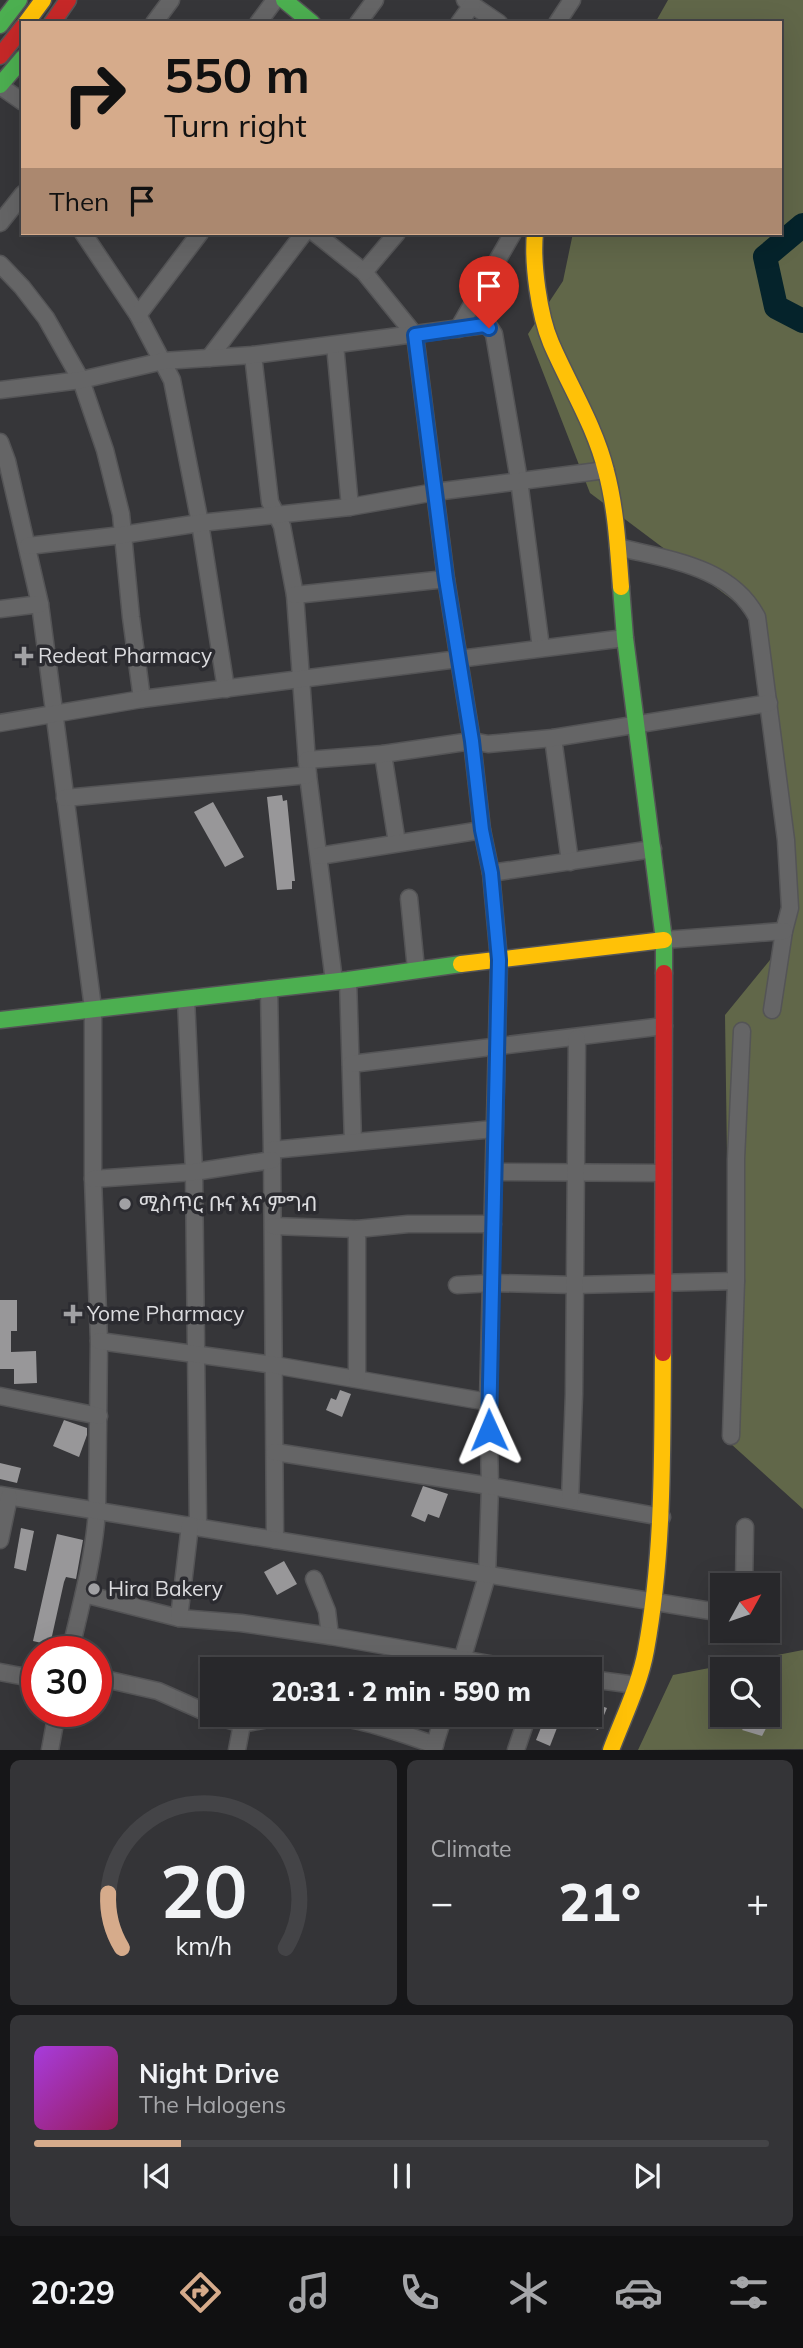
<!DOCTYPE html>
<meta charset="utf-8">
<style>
body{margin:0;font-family:Mulish,"Noto Sans Ethiopic",sans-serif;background:#343437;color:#f1f3f6;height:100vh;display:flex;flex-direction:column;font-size:26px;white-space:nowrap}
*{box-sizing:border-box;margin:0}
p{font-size:23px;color:#a5a6a9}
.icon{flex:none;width:38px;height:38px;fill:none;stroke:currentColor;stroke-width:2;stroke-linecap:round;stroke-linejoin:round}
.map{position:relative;height:1750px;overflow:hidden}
.panel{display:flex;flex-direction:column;gap:10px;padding:10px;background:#161618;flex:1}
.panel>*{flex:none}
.hud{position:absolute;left:21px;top:21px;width:761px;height:214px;border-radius:0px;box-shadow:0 7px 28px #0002,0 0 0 2px #444447;background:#d6ab8b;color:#111;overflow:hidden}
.needle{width:46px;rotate:50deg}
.buttons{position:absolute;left:710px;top:1573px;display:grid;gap:14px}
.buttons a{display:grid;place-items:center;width:70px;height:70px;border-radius:0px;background:#28282b;box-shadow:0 7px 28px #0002,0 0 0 2px #444447;font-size:35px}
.speed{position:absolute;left:21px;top:1636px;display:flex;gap:14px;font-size:35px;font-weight:700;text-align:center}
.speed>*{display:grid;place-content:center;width:91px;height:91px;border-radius:50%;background:#28282b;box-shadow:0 7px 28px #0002,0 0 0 2px #444447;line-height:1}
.speed .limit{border:10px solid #d22;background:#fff;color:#111}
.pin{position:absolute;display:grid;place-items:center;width:60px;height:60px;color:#fff;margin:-72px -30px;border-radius:50% 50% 50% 0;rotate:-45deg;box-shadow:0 0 7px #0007}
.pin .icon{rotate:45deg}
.me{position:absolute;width:77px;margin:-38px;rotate:359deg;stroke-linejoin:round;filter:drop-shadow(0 0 5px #0008)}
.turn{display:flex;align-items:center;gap:24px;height:147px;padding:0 28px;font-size:32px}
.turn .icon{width:91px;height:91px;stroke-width:2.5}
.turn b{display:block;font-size:49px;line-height:60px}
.then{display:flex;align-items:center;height:66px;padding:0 28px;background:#0003;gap:14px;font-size:26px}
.big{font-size:52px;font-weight:800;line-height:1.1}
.panel .card{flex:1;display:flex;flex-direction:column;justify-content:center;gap:10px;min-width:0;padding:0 24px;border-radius:10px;background:#343437}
.panel .dial{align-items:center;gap:0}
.dial svg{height:182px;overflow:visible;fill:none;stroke:#444447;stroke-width:7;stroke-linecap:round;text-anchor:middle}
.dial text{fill:#f1f3f6;stroke:none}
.song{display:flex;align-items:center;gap:21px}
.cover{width:84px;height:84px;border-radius:10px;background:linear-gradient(135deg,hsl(280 70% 55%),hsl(330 70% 35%))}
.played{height:7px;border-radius:4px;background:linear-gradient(90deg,#d6ab8b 20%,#444447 20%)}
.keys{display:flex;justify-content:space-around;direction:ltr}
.heat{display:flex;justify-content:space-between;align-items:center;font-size:38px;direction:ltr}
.panel .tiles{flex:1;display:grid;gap:10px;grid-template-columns:1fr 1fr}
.card:last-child{grid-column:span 2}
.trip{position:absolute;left:200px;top:1657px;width:402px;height:70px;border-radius:0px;background:#28282b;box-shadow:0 7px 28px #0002,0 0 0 2px #444447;font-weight:800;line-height:70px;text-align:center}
.tab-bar{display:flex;height:112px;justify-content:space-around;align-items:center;background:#101011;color:#a5a6a9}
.tab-bar .icon{width:49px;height:49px}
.tab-bar .selected{color:#d6ab8b}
.tab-bar b{font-size:32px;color:#f1f3f6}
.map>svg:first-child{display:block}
.forest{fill:#616749;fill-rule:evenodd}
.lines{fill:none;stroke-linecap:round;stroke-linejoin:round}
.river{stroke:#05232b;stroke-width:24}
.building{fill:#989799}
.street-casing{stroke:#545456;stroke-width:19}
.fast-casing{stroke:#545456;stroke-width:19}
.slow-casing{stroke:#545456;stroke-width:19}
.jam-casing{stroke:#545456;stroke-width:19}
.street{stroke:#656566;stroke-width:16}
.fast{stroke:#4caf50;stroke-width:16}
.slow{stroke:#ffc107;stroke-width:16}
.jam{stroke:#c62828;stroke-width:16}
.route-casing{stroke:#114b97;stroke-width:18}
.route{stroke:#1a73e8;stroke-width:12}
.poi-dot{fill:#a1a1a4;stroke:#2b2b30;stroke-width:2.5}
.labels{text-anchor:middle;stroke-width:7;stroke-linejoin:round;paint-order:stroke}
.poi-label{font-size:21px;fill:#dbdbde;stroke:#2b2b30;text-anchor:start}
</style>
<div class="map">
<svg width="803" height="1750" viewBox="0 0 803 1750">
<rect width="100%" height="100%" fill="#363639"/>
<g class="forest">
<polygon points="668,0 803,0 803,1509 731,1444 725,1015 792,933 754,616 590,493 528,334 563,281 573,233 780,233 780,23 655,23"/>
<path d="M803,1650V1749L638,1750L673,1675ZM723,1670H768V1715H723Z"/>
</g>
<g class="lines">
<polyline class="river" points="803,225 765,257 776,307 803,321"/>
</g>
<g class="building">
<polygon points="282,795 283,801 287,800 295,881 292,881 292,889 277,890 267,797"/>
<polygon points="213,802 244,857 225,867 194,812"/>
<polygon points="0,1300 17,1300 17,1331 11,1331 11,1352 36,1351 37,1383 14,1384 14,1369 0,1369"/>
<polygon points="340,1390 351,1394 342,1417 326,1410 331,1398 336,1400"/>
<polygon points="64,1420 87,1428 87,1435 79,1457 53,1446"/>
<polygon points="0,1463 21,1468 17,1483 0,1479"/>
<polygon points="423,1486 448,1494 439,1518 428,1514 425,1522 411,1516"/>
<polygon points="21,1528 34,1531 26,1571 14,1568"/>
<polygon points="57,1534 83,1540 76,1579 66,1577 64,1582 50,1645 33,1641"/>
<polygon points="284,1561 297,1584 277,1595 264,1572"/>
<polygon points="590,1702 607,1708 598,1730 581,1723 585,1715 590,1715"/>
<polygon points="546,1715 562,1715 550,1746 536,1740"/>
<polygon points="753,1715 773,1715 762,1736 742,1730"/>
</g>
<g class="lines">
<g class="street-casing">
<g id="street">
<polyline points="465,0 499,23"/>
<polyline points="154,23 171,0"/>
<polyline points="258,23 275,0"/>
<polyline points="358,23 375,0"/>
<polyline points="459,23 472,5"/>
<polyline points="557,23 572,0"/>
<polyline points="0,86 23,102"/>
<polyline points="0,223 23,194"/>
<polyline points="83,233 138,315 172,380 200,523 226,689"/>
<polyline points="315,233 364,272 415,335 446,579 472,741 482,830 491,873 499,960 488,1402 490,1486 487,1576 459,1670"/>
<polyline points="0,264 22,287 46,318 81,380 105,450 121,514 131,617 142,699"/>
<polyline points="364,272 397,233"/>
<polyline points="138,315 200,233"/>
<polyline points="458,329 513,233"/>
<polyline points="335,345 350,507"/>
<polyline points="253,355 270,502 282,526 295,595 308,775 334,981"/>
<polyline points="209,358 304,233"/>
<polyline points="0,390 81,380 163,361 253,355 484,325 490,328 494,334 519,480 541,648"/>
<path d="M0,442L7,461L40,604L93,1008V1179L99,1341L97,1510C94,1558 81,1605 70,1652"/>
<polyline points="28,546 122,535 200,523 350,507 435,492 606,470"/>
<path d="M618,547C669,560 730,566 757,617L786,840L790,908L784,931L772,1010"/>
<polyline points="295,595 446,579"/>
<polyline points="0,609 40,604"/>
<polyline points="0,723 142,699 625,638"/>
<polyline points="553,738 570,862"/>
<polyline points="383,754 397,843"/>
<polyline points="307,760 383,754 472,741 488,744 553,738 769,703"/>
<polyline points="65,798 308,775"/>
<polyline points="319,856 482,830"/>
<polyline points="491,873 653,849"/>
<polyline points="409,898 416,969"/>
<polyline points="664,940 784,931"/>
<polyline points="348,980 353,1142"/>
<polyline points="269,989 272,1150 275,1540"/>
<polyline points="186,999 194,1172 198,1526"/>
<polyline points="351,1064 664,1026"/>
<polyline points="272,1150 494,1129"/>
<polyline points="494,1172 663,1173"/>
<polyline points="93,1179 194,1172 272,1160"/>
<polyline points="273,1226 357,1229"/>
<polyline points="457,1285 493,1283 575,1285 736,1281"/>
<polyline points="99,1341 274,1365 488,1402"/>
<polyline points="357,1378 357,1229 408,1224 493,1224"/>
<polyline points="0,1396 99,1416"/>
<polyline points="731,1436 736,1281 736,1159 742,1031"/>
<polyline points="275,1452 490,1486 662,1517"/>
<polyline points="0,1495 723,1613"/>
<polyline points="570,1500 574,1394 577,1038"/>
<polyline points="0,1540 9,1497"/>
<polyline points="314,1579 327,1611 330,1636"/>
<polyline points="744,1586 745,1527"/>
<polyline points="84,1594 179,1618 241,1623 330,1636 523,1670"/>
<polyline points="179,1618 190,1525"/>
<polyline points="0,1672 37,1679"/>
<polyline points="96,1677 158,1691 212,1715"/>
<polyline points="590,1679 636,1685"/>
<polyline points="212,1715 242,1724 237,1750"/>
<path d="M242,1724C258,1721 274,1717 291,1716C340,1710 389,1729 435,1745"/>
<polyline points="50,1750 57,1712"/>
<polyline points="433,1750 444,1715"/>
<polyline points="516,1750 528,1715"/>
</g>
</g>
<g class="fast-casing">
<g id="fast">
<polyline points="284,0 312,23"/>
<polyline points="0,25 19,0"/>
<polyline points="0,85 23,58"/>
<polyline points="621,587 625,638 664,940 664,973"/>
<polyline points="0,1020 348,980 461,964"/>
</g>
</g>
<g class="slow-casing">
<g id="slow">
<polyline points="26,23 43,0"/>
<path d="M535,233C532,263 539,315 551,343C569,385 595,426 606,471C616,508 618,549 621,587"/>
<polyline points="461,964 664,940"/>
<path d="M611,1750C623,1718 640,1684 646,1650C664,1552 662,1452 663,1353"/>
</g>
</g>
<g class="jam-casing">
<g id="jam">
<polyline points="52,23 68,0"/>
<polyline points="0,56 23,27"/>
<polyline points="663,1353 664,973"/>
</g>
</g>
<use href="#street" class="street"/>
<use href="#fast" class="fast"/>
<use href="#slow" class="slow"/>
<use href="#jam" class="jam"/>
</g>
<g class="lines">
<g class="route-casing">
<polyline id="route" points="489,1430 499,960 491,873 482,830 472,741 446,579 415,335 484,325 489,328"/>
</g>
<use href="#route" class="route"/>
</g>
<g class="poi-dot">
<path d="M20.5 645.5h7v7h7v7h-7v7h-7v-7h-7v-7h7z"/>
<circle cx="125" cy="1204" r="7"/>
<path d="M69.5 1303.5h7v7h7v7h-7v7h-7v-7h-7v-7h7z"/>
<circle cx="94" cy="1589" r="7"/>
</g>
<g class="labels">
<g class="poi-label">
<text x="38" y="663">Redeat Pharmacy</text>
<text x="139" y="1211">ሚስጥር ቡና እና ምግብ</text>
<text x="87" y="1321">Yome Pharmacy</text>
<text x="108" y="1596">Hira Bakery</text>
</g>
</g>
</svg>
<div class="buttons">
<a><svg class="needle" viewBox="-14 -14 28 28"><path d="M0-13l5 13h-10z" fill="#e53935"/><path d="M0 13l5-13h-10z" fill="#a5a6a9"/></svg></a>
<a><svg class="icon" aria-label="search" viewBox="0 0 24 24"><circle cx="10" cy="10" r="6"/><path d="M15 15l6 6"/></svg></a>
</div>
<div class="speed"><div class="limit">30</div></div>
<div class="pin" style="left:489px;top:328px;background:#d93025"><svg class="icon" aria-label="arrive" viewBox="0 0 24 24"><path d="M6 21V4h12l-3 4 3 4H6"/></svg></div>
<svg class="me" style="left:489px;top:1430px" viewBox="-20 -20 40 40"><path d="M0-17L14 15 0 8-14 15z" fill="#1a73e8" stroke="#fff" stroke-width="4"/></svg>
<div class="trip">20:31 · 2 min · 590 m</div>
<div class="hud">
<div class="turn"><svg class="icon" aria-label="right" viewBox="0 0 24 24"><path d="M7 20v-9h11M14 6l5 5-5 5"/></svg><div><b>550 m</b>Turn right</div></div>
<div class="then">Then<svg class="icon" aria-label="arrive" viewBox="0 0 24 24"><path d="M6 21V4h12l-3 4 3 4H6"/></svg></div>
</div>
</div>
<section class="panel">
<div class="tiles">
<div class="card dial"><svg viewBox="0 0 100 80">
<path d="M14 69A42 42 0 1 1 86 69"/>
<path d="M14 69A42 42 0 0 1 8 45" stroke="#d6ab8b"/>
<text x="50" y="56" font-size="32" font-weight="700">20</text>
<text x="50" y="72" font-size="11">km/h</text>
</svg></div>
<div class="card"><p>Climate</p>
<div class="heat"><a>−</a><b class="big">21°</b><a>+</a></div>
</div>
<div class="card">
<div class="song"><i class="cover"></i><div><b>Night Drive</b><p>The Halogens</p></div></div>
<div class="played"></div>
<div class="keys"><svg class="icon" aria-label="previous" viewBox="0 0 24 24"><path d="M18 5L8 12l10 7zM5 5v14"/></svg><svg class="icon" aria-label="pause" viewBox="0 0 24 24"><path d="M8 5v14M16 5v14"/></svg><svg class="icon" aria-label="next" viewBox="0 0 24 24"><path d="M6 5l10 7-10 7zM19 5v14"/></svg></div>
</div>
</div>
</section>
<nav class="tab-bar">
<b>20:29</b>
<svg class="icon selected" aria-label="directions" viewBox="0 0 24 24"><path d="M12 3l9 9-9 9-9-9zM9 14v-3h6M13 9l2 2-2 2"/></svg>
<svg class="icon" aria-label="music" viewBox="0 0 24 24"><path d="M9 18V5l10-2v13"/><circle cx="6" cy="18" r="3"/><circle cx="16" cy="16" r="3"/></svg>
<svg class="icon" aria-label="phone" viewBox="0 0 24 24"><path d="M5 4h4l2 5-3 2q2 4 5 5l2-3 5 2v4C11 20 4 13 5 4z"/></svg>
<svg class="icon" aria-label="climate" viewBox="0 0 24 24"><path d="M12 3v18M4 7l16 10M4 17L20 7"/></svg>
<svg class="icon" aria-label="car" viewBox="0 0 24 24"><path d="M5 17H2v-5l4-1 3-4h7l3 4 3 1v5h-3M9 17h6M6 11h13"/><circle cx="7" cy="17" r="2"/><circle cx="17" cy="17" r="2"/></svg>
<svg class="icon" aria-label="filters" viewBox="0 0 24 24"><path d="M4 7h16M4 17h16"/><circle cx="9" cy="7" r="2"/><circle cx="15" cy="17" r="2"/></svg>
</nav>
